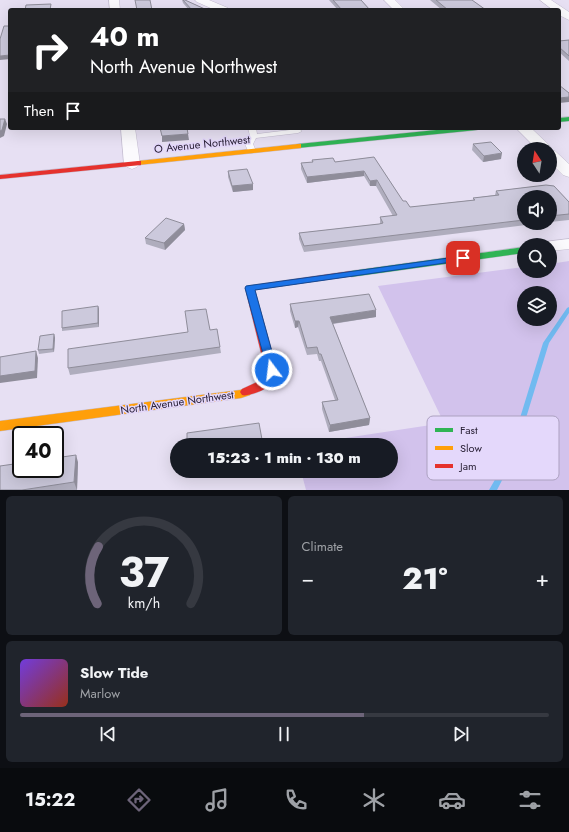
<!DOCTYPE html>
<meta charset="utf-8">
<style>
body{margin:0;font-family:Jost,sans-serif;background:#20242c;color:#f1f3f6;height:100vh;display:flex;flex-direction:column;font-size:15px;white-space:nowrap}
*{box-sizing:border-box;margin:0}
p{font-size:13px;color:#9ea1a6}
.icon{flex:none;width:22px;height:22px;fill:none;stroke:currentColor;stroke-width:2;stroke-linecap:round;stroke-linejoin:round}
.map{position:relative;height:490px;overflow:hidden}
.panel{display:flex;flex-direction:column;gap:6px;padding:6px;background:#0d0f14;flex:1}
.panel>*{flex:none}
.guide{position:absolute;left:8px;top:8px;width:553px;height:122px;border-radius:4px;box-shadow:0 4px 16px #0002;background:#202124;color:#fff;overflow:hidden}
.needle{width:26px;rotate:348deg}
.fabs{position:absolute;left:517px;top:142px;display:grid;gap:8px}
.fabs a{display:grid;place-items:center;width:40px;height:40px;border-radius:50%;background:#171b24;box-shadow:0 4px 16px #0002;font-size:20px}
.speed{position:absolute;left:12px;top:426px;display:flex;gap:8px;font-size:20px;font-weight:700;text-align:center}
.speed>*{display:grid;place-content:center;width:52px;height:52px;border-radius:50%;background:#171b24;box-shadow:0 4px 16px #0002;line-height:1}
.speed .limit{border:2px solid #111;border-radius:6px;background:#fff;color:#111}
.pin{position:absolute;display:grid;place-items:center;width:34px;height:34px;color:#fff;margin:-17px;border-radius:8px;box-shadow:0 2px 6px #0006}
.me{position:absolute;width:44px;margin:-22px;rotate:345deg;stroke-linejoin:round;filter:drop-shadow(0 0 3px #0008)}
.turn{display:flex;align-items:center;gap:14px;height:84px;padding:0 16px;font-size:18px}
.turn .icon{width:52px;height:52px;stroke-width:2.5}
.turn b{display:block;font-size:28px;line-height:34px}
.then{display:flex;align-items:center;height:38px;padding:0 16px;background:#0003;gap:8px;font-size:15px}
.big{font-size:30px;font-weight:800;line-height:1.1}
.panel .widget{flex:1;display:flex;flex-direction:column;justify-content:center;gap:6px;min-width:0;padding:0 14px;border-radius:6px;background:#20242c}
.panel .dial{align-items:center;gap:0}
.dial svg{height:104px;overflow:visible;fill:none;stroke:#363941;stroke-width:7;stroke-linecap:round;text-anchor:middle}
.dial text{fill:#f1f3f6;stroke:none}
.song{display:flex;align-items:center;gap:12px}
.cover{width:48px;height:48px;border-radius:6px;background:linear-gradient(135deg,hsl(260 70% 55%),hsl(10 70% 35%))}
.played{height:4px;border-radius:2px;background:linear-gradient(90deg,#6d6479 65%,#363941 65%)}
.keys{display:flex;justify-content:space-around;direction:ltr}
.heat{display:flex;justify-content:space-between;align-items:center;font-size:22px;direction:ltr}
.panel .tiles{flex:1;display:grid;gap:6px;grid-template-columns:1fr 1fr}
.widget:last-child{grid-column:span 2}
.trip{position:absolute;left:170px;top:438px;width:228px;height:40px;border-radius:20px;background:#171b24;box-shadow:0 4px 16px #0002;font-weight:800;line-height:40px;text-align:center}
.tabs{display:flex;height:64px;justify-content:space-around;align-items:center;background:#090b0e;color:#9ea1a6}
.tabs .icon{width:28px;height:28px}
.tabs .on{color:#6d6479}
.tabs b{font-size:18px;color:#f1f3f6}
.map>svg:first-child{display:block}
.green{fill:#d2c2ec;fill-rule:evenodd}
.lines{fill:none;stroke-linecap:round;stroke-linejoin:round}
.stream{fill:#71baf0;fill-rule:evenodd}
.lane-casing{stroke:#c4bdd0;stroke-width:1}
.street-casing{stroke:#c4bdd0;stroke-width:1}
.fast-casing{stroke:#c4bdd0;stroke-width:1}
.slow-casing{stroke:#c4bdd0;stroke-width:1}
.jam-casing{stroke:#c4bdd0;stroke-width:1}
.lane{fill:#fbfafd;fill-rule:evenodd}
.street{fill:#fbfafd;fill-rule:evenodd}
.fast{fill:#30b455;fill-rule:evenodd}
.slow{fill:#ff9f0a;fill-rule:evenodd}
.jam{fill:#e5322d;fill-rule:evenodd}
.wall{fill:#afadbd}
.shaded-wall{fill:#8f8d9a}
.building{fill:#ccc9dc;stroke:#8f8d9a}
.route{fill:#1a73e8;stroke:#114b97}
.labels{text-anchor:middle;stroke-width:3;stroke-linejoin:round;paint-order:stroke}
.street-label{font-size:11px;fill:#2b2238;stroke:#e4d8fb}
.key{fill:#e4d8fb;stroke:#aca1c0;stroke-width:1}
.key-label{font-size:11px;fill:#2b2238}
</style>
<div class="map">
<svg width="569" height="490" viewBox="0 0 569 490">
<rect width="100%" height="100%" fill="#e7e0f3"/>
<path class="green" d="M569,261V490H306L301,471H391V445H299L444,423L378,286L524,267V271H550V264ZM524,293H550V319H524Z"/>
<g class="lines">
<polygon class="stream" points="569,307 569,313 549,343 514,457 497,490 489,490 508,457 543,343 567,308"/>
<g class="lane-casing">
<polygon id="lane" points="248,128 256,128 257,134 298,129 302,131 298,133 256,138 253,144 256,151 252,153 249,153 245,144 250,136"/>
</g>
<g class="street-casing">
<g id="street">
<polygon points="109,0 119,0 120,10 110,10"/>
<polygon points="195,0 209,0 228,8 229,10 215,10 197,2"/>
<polygon points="384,0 395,0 405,10 394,10"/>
<polygon points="540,0 551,0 569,12 569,20 559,15 559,10 553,10"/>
<polygon points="121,128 135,128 140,164 137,167 132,169 127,167 124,164"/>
<polygon points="516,128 531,128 550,146 552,150 555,151 569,164 569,177 563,175 550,162 550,149 537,149"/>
<polygon points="569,239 569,249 550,251 550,245 542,245 544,242"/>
</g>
</g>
<g class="fast-casing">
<g id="fast">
<polygon points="569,117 569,121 559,122 559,118"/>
<polygon points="456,128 481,128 477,130 298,148 294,146 298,144"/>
<polygon points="524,247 524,253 351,277 346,274 351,271"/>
</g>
</g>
<g class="slow-casing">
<g id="slow">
<polygon points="298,144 301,144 301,148 138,165 134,163 138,161"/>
<polygon points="246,388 250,389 252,392 250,395 241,398 0,431 0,421 240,390"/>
</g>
</g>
<g class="jam-casing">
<g id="jam">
<polygon points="138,161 141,161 141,165 0,179 0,175"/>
<path d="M351,271L354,272L356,274L354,276L255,290L277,369C274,374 271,383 267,387C263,391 247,397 242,395L240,392L242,389L259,381L265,369L245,288L247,286Z"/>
</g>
</g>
<use href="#lane" class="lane"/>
<use href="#street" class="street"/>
<use href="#fast" class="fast"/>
<use href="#slow" class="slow"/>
<use href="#jam" class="jam"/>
</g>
<g class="wall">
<polygon points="182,0 185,0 207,10 189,10 183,3"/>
<polygon points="329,0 361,0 370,10 338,10"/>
<polygon points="430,0 472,0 486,10 442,10"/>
<polygon points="569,40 569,61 559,52 559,41"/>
<polygon points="473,144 501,159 483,162 472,150"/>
<polygon points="374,157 403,201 406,201 410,207 473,200 473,198 495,195 496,191 546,185 554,186 569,202 569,220 550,222 550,197 524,197 524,223 542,223 304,252 299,239 299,233 379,224 380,224 380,217 393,216 376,186 370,186 364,176 307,183 301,169 301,163 312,162 312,160 333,158 335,162"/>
<polygon points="228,171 253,190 233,192 228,177"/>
<polygon points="184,224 185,230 165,250 146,244 145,238"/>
<polygon points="290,304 376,317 333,324 370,418 369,425 329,432 322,409 322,402 335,400 321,361 319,361 317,354 307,355 298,327 295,328 290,311"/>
<polygon points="98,306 99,309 99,327 62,331 62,328"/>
<polygon points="210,330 220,347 221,353 70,375 68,368"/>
<polygon points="54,334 55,338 54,352 39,354 38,350"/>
<polygon points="78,462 77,490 0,490"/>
</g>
<g class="shaded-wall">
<polygon points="10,55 10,59 0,60 0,56"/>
<polygon points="569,97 569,102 559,103 559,98"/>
<polygon points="5,119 7,124 4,136 0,138 0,131"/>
<polygon points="280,128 295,128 280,130"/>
<polygon points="188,134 189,140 162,142 162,136"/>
<polygon points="502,153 501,159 483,162 484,156"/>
<polygon points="364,171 364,176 307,183 307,177"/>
<polygon points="377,180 376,186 370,186 370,181"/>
<polygon points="253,184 253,190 233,192 232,186"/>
<polygon points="184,224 185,230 165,250 164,243"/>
<polygon points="98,306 99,309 99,327 98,323"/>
<polygon points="376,310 376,317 330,324 330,317"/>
<polygon points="295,321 299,321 298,327 295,328"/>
<polygon points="54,334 55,338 54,352 53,349"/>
<polygon points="36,351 38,358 37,378 0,383 0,376"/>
<polygon points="370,418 369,425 329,432 330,425"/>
<polygon points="76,455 78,462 77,490 74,482"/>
</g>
<g class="building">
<polygon points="135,0 150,0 152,10 137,10"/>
<polygon points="183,0 185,0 207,10 192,10"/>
<polygon points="333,0 361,0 370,10 342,10"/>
<polygon points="436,0 472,0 486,10 448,10"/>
<polygon points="51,4 50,10 25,10 26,5"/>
<polygon points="4,26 10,26 10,55 0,56 0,39"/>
<polygon points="569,40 569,56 559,47 559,41"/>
<polygon points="559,85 569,93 569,97 559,98"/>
<polygon points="0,119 5,119 2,130 0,131"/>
<polygon points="160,128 187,128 188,134 162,136"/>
<polygon points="491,142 502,153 484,156 473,144"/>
<polygon points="374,157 403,201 406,201 410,207 475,200 473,198 499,195 496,191 546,185 554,186 569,202 569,214 550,216 550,197 524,197 524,220 304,246 299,233 379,224 383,223 380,217 397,215 377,180 370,181 364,171 307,177 301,163 313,162 312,160 333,158 335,162"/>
<polygon points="247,169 253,184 232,186 228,171"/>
<polygon points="166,218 184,224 164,243 145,238"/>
<polygon points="369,294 376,310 330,317 370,418 330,425 322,402 338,400 321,354 319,354 317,347 307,348 299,321 295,321 290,304"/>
<polygon points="98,306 98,323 62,328 62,311"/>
<polygon points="206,309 210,330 217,329 220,347 68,368 68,349 188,332 185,311"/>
<polygon points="54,334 53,349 38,350 40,336"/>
<polygon points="36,351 35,371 0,376 0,357"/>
<polygon points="259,423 263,445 187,445 187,433"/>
<polygon points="76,455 74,482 22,490 0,490 0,466 21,463 21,469 55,469 55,458"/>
</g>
<polygon class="route" points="463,256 468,258 466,260 255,290 277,370 275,372 272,374 268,372 245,288 246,286"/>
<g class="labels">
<g class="street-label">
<text transform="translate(202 144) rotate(-6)" y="4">O Avenue Northwest</text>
<text transform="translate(177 402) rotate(-8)" y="4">North Avenue Northwest</text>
</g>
</g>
<rect x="427" y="416" width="132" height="64" rx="6" class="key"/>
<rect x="435" y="428" width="18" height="4" fill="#30b455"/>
<rect x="435" y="446" width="18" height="4" fill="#ff9f0a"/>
<rect x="435" y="464" width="18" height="4" fill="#e5322d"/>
<g class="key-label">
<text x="460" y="434">Fast</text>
<text x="460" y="452">Slow</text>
<text x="460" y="470">Jam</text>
</g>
</svg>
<div class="fabs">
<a><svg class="needle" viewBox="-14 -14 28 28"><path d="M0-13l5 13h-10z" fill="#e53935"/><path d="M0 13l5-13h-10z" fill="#9ea1a6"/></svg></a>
<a><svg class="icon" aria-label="sound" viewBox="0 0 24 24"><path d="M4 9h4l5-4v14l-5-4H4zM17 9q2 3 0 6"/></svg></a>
<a><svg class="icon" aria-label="search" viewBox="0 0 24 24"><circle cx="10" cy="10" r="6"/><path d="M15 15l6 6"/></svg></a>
<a><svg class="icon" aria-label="layers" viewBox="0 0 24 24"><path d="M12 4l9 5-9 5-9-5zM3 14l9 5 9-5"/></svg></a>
</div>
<div class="speed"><div class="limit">40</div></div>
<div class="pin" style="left:463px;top:258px;background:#d93025"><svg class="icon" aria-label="arrive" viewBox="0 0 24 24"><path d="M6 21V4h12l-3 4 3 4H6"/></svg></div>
<svg class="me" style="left:272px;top:370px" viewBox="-20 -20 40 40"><circle r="17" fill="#1a73e8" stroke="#fff" stroke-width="3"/><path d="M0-11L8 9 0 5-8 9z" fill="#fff"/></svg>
<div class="trip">15:23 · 1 min · 130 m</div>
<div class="guide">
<div class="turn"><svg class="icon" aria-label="right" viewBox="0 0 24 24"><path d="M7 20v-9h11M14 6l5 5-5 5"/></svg><div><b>40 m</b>North Avenue Northwest</div></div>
<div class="then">Then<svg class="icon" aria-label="arrive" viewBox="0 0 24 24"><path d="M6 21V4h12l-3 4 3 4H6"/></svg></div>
</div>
</div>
<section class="panel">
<div class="tiles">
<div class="widget dial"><svg viewBox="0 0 100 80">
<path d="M14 69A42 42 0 1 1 86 69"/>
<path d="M14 69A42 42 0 0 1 15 25" stroke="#6d6479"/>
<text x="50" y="56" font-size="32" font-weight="700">37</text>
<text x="50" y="72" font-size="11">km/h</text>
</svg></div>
<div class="widget"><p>Climate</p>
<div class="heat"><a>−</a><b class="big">21°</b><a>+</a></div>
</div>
<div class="widget">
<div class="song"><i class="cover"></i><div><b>Slow Tide</b><p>Marlow</p></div></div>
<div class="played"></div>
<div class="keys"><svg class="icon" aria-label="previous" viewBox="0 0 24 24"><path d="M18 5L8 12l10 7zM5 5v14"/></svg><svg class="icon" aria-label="pause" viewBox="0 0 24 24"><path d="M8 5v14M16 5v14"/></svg><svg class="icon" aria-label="next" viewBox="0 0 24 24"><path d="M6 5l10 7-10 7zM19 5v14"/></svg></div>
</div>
</div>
</section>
<nav class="tabs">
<b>15:22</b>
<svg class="icon on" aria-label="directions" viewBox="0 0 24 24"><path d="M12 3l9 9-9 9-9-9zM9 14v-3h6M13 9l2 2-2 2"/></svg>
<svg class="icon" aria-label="music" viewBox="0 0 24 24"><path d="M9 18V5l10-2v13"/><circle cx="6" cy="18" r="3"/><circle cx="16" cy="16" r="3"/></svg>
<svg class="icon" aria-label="phone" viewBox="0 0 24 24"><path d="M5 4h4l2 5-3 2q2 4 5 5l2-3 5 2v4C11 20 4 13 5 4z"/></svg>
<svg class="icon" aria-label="climate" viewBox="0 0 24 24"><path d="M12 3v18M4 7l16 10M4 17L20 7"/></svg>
<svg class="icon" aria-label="car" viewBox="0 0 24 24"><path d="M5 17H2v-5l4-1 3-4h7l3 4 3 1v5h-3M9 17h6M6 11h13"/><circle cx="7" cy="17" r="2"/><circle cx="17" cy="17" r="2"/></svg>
<svg class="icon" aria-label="filters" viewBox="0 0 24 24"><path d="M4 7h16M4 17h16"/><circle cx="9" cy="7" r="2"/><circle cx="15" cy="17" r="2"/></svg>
</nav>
